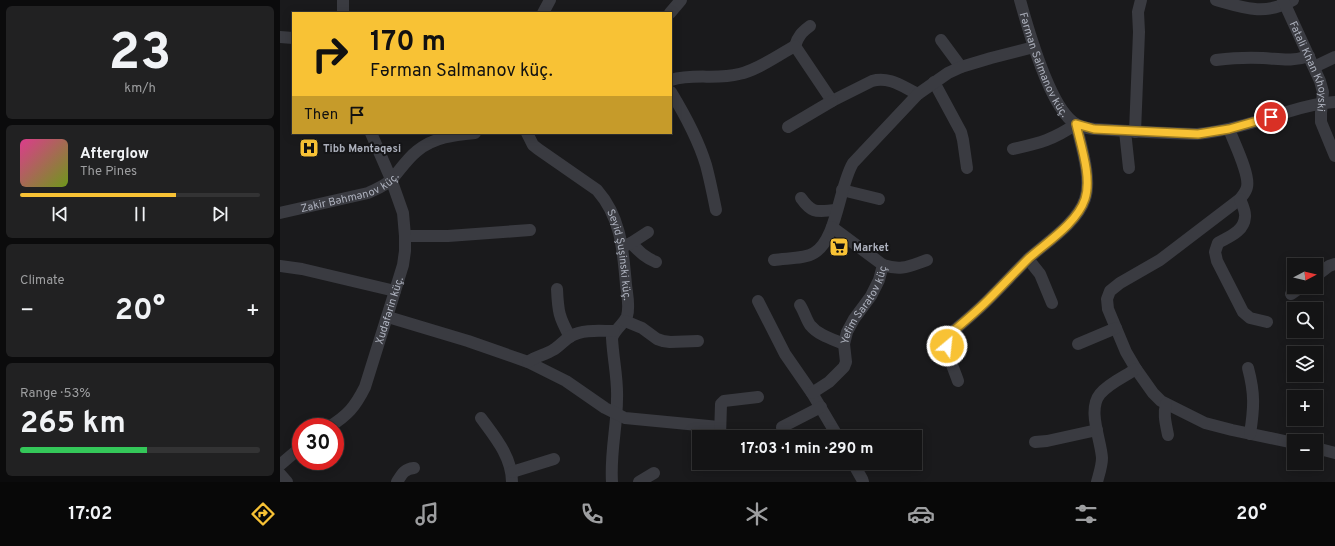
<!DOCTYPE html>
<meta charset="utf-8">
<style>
body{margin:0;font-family:Overpass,sans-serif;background:#212122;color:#f1f3f6;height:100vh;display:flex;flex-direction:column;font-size:15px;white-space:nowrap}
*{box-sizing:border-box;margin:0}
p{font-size:13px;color:#9d9ea0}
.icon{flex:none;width:22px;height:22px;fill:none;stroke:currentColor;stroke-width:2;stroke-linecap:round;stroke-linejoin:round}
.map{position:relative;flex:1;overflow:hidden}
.details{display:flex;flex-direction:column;gap:6px;padding:6px;background:#0b0b0c;width:280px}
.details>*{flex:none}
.hud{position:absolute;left:12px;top:12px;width:380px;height:122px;border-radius:0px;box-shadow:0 2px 10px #0003,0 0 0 1px #333334;background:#f8c235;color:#111;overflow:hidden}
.needle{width:26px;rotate:83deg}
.controls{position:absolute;left:1007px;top:258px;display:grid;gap:8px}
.controls a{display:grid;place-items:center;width:36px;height:36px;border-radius:0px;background:#141415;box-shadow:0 2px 10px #0003,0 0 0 1px #333334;font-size:20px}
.speed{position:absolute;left:12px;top:418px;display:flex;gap:8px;font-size:20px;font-weight:700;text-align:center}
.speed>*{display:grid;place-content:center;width:52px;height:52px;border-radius:50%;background:#141415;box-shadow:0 2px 10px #0003,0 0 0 1px #333334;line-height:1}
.speed .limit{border:6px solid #d22;background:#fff;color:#111}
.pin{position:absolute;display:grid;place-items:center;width:34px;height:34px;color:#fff;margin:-17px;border:2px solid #fff;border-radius:50%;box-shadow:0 1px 4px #0007}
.me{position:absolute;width:44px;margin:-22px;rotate:28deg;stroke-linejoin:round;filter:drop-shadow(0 0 3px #0008)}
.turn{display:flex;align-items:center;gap:14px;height:84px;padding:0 12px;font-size:18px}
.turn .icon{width:52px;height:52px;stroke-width:2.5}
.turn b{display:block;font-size:28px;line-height:34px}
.then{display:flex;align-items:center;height:38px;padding:0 12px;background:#0003;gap:8px;font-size:15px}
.big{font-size:30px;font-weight:700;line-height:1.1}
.details .widget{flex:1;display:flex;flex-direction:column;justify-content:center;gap:6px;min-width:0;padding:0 14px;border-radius:6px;background:#212122}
.details .dial{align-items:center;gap:0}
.dial b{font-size:52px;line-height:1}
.song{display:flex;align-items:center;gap:12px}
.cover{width:48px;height:48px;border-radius:6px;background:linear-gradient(135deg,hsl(330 70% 55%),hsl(80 70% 35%))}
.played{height:4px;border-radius:2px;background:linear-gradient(90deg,#f8c235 65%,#333334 65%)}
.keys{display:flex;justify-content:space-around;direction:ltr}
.heat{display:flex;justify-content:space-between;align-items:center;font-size:22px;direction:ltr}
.charge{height:6px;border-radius:3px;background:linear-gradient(90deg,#34c759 53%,#333334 0)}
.trip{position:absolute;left:412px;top:430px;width:230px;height:40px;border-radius:0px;background:#141415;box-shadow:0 2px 10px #0003,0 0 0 1px #333334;font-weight:700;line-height:40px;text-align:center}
.menu{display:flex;height:64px;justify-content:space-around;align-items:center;background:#080808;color:#9d9ea0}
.menu .icon{width:28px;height:28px}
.menu .current{color:#f8c235}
.menu b{font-size:18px;color:#f1f3f6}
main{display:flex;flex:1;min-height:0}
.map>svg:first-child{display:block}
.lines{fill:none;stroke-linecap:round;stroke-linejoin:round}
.street{stroke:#3a3b41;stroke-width:12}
.route-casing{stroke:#a17e22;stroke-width:10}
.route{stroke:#f8c235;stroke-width:7}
.labels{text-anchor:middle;stroke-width:4;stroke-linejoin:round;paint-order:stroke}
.street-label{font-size:11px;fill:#acb0bc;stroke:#151517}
.poi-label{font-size:11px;font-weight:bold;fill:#acb0bc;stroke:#151517;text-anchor:start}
</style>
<main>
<section class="details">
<div class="widget dial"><b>23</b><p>km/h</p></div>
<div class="widget">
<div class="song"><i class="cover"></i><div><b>Afterglow</b><p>The Pines</p></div></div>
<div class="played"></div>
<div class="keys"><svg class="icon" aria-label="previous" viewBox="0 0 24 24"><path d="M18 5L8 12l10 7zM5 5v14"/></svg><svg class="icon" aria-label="pause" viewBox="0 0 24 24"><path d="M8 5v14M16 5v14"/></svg><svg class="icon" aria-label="next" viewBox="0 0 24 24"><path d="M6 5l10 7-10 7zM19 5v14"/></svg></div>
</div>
<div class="widget"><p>Climate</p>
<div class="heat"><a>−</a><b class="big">20°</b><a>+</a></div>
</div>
<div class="widget"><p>Range · 53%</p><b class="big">265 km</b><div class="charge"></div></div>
</section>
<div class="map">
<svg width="1055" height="482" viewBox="0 0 1055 482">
<rect width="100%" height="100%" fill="#1a1a1c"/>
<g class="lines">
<g class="street">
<polyline points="63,0 63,13"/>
<path id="s1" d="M740,0C748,29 770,109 796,124C806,130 820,129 832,130C860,132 889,133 917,134C948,131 978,121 1007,112C1023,107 1038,103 1055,102"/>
<path d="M936,0C964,8 985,16 1013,0"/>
<path id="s2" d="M1003,0L1040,81L1043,92L1041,113V122L1055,156"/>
<polyline points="263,13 270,0"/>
<polyline points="390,13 401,0"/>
<polyline points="0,37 13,38"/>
<polyline points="661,40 681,67"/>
<path d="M515,46C518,36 522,32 530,26"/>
<path d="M936,60C952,58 967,57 983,58C1001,59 1011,62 1029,56"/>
<polyline points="1034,67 1055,57"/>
<path d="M391,80C413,73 437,80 459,74C478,70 498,55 515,46L552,101L592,81C609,76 623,87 638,94"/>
<polyline points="654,82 681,132 683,140 687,168"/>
<path d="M391,92C405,115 418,139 426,165C430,180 433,195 436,210"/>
<polyline points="508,127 552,101"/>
<path d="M949,129C954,143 970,174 967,187C966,192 963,195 960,199L880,260L840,283L830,291L827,299L828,309L846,352L856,369L873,393L881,401L925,423L952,430L1014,443"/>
<polyline points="845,131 849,168"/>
<polyline points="855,132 859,32 858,12 861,0"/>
<path id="s3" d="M247,133L253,145L258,149L317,190C341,217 343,250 346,285C347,294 350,306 347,316C344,324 335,329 332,338C333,359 338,379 337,399C337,427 330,453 332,482"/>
<polyline points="562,190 599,199"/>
<path d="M521,198C533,215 538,211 556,210"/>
<path d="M960,199C962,204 966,212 965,217C964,232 948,237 938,243L935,252L937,261L963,312L970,318L987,322"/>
<path id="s4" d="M0,213L88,193C96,189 105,186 112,179C120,170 127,159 137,151C154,137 174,135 195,133"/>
<polyline points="125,236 168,236 250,230"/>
<path d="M351,243C359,251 365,258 376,262"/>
<polyline points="344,246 351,243 368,232"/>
<polyline points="748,259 760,274 772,303"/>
<path d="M494,260C505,258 525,259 534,253C557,240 559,186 573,163L638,94L668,73L681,67L711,58L754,47"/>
<path d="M603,265C622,271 629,266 647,260"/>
<polyline points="0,266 22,269 115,291"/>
<polyline points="1036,276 1049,266 1055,264"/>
<path d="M277,289C278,312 279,317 290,337"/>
<polyline points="1011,294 1021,287"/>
<polyline points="478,301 505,354 532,393 558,437"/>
<path d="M520,305C524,311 526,319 530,325C538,335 552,339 564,344"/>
<polyline points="108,317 188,341 248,362 286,381 325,408 345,418 439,427"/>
<polyline points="345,321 362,328 377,339 383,341 390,342 418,341"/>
<polyline points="798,344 836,328"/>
<path d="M248,362C256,356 265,355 273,350C280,346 284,340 291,336C303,329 321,331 334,331"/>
<path d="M968,368C975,394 974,408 970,434"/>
<path d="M678,381C673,366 662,347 672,332C684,322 697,311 708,300C722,286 735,272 749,258C767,242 797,223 805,199C812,178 801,146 796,124C773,140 759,143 733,149"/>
<path id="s5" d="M532,393L549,382L564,367L566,362L564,344L567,332L574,319L591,296L599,280L603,265L552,227"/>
<path d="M886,404C883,415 886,424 888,435"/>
<path d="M201,418C215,437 232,457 232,482"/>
<path id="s6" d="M49,427C68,415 75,407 85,387L115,291L123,265L125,251V236L123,213L111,179L91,133"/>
<polyline points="502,427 541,407"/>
<polyline points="440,437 441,404 444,401 478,397"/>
<polyline points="755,442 767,441 817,430"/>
<polyline points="1036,448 1055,453"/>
<polyline points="573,463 582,479 583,482"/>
<polyline points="0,465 21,447"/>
<polyline points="232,472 274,459"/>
<polyline points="0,474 7,482"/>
<path d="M117,482C122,474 124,469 134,468"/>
<polyline points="359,482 374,473"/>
<path d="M817,482C819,474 822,466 822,458C821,440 807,410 820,394C829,383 844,377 856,369"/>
</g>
</g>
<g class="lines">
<g class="route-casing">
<path id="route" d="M667,346L668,338L672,332C684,322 697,311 708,300C722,286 735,272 749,258C767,242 797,223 805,199C812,178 801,146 796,124L814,129L918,134L949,129L991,117"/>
</g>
<use href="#route" class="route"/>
</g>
<defs>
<g id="hospital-square" transform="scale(1)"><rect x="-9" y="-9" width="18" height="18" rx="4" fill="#f8c235" stroke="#151517"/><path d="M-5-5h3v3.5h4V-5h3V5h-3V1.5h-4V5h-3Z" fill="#111"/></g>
<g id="supermarket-square" transform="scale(1)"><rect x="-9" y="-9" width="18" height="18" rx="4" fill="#f8c235" stroke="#151517"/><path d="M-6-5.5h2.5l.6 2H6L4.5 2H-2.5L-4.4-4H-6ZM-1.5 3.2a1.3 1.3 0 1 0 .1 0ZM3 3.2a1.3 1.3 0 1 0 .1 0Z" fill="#111"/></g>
</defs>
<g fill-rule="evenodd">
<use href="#hospital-square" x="29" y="148"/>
<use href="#supermarket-square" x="559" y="247"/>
</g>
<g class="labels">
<g class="street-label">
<text dy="4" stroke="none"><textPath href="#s1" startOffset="69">Fərman Salmanov küç.</textPath></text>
<text dy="4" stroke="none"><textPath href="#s2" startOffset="72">Fatali Khan Khoyski</textPath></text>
<text dy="4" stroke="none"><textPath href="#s4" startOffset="73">Zakir Bəhmənov küç.</textPath></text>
<text dy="4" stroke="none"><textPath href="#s3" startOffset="162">Seyid Şuşinski küç.</textPath></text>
<text dy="4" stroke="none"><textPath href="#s5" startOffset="109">Yefim Saratov küç</textPath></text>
<text dy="4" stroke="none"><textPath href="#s6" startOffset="135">Xudafərin küç.</textPath></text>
</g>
<g class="poi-label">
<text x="43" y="152">Tibb Məntəqəsi</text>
<text x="573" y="251">Market</text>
</g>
</g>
</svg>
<div class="controls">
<a><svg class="needle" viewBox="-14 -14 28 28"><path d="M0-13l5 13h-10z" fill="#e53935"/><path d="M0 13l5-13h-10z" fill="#9d9ea0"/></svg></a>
<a><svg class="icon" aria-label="search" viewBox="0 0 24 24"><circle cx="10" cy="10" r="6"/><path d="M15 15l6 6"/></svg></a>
<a><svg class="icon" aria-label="layers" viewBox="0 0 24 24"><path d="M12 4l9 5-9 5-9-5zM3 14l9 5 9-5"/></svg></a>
<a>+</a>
<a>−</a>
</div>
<div class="speed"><div class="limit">30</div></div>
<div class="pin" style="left:991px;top:117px;background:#d93025"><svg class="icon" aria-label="arrive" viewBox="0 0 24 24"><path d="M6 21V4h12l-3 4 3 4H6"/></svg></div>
<svg class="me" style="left:667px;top:346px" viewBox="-20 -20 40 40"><circle r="17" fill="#f8c235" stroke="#fff" stroke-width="3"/><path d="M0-11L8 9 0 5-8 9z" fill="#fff"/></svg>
<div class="trip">17:03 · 1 min · 290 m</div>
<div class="hud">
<div class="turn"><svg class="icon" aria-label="right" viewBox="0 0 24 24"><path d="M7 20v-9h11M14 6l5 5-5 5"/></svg><div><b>170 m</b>Fərman Salmanov küç.</div></div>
<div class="then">Then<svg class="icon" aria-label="arrive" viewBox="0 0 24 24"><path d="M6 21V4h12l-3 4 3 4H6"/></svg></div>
</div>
</div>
</main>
<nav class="menu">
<b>17:02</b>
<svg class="icon current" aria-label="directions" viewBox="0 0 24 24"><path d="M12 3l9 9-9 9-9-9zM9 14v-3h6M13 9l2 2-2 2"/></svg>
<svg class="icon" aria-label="music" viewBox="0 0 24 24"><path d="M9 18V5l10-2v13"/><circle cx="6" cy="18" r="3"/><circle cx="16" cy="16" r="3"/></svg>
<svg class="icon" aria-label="phone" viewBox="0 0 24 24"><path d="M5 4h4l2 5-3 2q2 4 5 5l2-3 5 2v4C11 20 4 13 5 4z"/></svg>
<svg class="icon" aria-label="climate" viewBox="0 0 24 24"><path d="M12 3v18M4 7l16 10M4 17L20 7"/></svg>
<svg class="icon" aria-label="car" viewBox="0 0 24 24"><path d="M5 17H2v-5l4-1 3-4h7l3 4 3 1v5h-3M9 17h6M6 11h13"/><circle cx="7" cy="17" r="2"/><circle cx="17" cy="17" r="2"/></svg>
<svg class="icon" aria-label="filters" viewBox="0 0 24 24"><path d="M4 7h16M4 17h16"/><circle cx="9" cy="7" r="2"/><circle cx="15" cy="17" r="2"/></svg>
<b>20°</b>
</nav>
